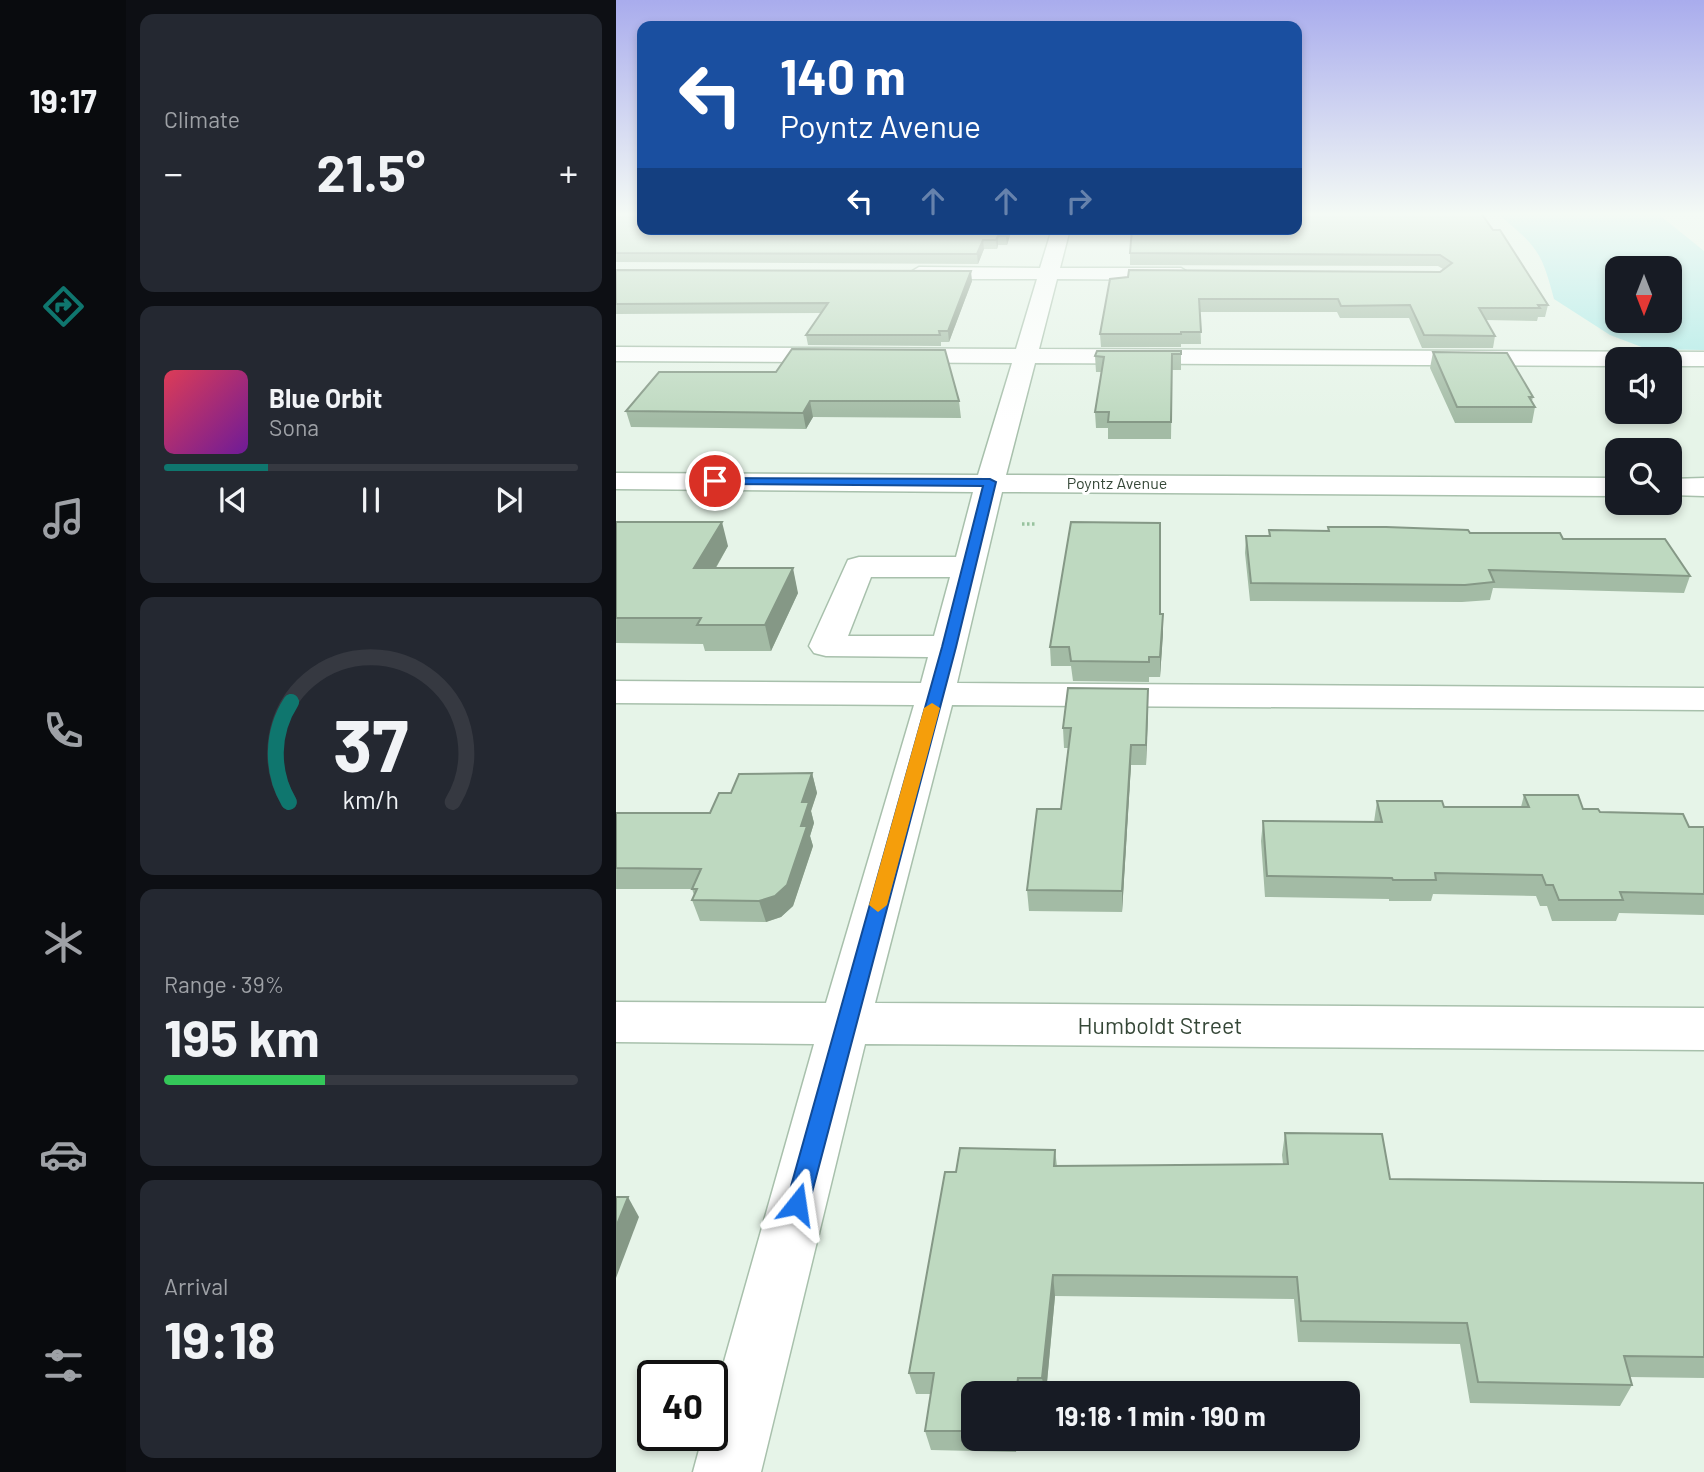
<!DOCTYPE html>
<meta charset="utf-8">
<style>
body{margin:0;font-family:Barlow,sans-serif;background:#242831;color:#f1f3f6;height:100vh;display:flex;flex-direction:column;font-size:26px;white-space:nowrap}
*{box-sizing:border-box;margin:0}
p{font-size:23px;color:#9ea1a6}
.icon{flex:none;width:38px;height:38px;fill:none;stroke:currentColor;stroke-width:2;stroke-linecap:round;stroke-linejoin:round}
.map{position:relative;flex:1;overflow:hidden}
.side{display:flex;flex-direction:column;gap:14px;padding:14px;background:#0d0f14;width:490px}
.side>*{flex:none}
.top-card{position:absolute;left:21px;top:21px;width:665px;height:214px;border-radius:14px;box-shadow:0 4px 10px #0003;background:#1a4fa0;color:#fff;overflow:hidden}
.needle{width:46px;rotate:180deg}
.controls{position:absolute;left:989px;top:256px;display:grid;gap:14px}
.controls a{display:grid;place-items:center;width:77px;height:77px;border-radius:14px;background:#171b24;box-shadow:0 4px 10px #0003;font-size:35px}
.speed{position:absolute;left:21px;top:1360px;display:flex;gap:14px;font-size:35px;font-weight:700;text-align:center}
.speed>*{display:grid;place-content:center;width:91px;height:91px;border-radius:50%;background:#171b24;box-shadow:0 4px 10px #0003;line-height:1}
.speed .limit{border:4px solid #111;border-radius:10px;background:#fff;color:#111}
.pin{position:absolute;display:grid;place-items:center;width:60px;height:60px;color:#fff;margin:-30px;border:4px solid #fff;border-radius:50%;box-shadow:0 2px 7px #0007}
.me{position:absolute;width:77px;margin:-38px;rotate:15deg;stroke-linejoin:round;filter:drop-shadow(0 0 5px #0008)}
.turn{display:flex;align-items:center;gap:24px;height:147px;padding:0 28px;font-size:32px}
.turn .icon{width:91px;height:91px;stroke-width:2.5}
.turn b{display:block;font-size:49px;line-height:60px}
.lanes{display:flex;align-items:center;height:66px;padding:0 28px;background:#0003;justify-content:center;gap:35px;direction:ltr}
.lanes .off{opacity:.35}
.big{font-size:52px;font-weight:700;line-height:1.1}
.side .card{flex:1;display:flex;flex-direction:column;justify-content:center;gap:10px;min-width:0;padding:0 24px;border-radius:14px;background:#242831}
.side .dial{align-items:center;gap:0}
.dial svg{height:182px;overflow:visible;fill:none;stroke:#363941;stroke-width:7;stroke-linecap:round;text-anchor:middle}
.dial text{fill:#f1f3f6;stroke:none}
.song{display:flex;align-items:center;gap:21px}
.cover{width:84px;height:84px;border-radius:10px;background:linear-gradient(135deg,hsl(350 70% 55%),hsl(280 70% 35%))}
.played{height:7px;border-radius:4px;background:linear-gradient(90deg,#0f766e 25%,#363941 25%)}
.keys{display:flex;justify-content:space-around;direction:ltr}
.heat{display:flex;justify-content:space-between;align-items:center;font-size:38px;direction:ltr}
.charge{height:10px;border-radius:5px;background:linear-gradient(90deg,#34c759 39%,#363941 0)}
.trip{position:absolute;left:345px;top:1381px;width:399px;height:70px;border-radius:14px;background:#171b24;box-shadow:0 4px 10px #0003;font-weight:700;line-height:70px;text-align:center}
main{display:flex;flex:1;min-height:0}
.tabs{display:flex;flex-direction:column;width:126px;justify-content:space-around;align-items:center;background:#090b0e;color:#9ea1a6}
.tabs .icon{width:49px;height:49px}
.tabs .selected{color:#0f766e}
.tabs b{font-size:32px;color:#f1f3f6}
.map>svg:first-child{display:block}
.green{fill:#aceae7;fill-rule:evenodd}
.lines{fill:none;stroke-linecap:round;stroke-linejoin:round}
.minor-casing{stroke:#a8c0ac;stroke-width:3}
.path{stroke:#98c29e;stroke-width:3.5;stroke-dasharray:2.5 2.5;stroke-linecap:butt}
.minor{fill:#fff;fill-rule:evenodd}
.wall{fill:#a3bba5}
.shaded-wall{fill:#859886}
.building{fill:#bed9c0;stroke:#859886;stroke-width:2}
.route{fill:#1a73e8;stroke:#114b97;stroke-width:2}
.slow{fill:#f59e0b}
.labels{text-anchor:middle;stroke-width:6;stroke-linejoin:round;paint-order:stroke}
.far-street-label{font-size:16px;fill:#354737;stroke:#fff}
.near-street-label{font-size:23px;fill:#354737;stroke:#fff}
</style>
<main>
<nav class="tabs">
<b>19:17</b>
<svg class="icon selected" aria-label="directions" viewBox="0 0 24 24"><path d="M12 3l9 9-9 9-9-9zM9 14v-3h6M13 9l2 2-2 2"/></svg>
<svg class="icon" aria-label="music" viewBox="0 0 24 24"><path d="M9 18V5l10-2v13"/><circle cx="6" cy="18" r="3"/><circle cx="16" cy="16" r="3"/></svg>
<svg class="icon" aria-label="phone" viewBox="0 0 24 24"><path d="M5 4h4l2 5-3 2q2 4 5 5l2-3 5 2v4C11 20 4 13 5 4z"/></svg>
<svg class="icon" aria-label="climate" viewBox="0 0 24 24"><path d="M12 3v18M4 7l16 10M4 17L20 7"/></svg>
<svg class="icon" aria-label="car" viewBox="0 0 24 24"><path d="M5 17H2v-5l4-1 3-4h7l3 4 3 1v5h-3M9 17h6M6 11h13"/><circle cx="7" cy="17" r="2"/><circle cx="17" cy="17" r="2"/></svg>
<svg class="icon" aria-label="filters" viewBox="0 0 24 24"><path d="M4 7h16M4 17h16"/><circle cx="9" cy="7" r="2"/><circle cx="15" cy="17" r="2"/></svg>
</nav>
<section class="side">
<div class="card"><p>Climate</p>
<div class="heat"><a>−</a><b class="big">21.5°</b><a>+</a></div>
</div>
<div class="card">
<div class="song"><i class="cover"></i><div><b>Blue Orbit</b><p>Sona</p></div></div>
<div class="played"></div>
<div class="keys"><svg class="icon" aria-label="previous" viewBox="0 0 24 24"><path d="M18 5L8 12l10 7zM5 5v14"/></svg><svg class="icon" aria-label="pause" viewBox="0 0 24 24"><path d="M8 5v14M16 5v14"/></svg><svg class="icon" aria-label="next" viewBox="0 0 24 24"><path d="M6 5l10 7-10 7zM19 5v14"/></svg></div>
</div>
<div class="card dial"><svg viewBox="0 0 100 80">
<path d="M14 69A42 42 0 1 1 86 69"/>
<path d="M14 69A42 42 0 0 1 15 25" stroke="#0f766e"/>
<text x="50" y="56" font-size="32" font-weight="700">37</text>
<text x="50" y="72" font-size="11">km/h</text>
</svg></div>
<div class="card"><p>Range · 39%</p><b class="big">195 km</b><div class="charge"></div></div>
<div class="card"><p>Arrival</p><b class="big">19:18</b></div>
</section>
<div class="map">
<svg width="1088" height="1472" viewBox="0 0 1088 1472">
<rect width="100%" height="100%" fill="#e6f4e8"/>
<path class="green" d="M881,213H1041L1088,251V350L1031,349L994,335L938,299C925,249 920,246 881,213ZM1001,268H1054V320H1001Z"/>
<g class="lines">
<g class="minor-casing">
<g id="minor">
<path d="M436,229H454L444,268H565L575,274L565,280L441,279L423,349L1088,352V366H1054V359H1001V366L419,363L390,475L1001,478V496L386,492L341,683L1088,688V710L336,705L259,1003L1088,1008V1050L249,1044L145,1472H77L87,1435H96V1404L198,1044L0,1042V1002L210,1003L298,705L0,703V681L305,683L312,657L210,656L198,653L193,646L232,560L243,557H340L357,492L0,489V473L362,475L396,363L0,361V347L400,349L421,279H303L293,273L303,267L424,268ZM255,577H334L318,636H232Z"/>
<polygon points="1088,478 1088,496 1054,495 1054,479"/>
</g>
</g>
<polyline class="path" points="406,524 419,524"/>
<use href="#minor" class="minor"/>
</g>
<g class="wall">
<polygon points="0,213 26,229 396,229 391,245 382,245 381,249 368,249 362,264 0,262"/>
<polygon points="865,213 932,305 929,317 922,317 921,321 870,320 879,336 877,348 806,348 793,318 724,318 721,312 584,312 585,344 565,344 565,347 485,347 484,334 494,279 824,272 827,269 822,266 514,265 514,253"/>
<polygon points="0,270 356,281 333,342 325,342 325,346 192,345 190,335 205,313 0,314"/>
<polygon points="565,351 565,370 556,370 555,439 492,439 492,428 480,428 479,412 485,372 480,372 479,356"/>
<polygon points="817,352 917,397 916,401 919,407 916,423 839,423 814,368"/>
<polygon points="160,372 343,401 345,418 197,417 190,429 15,427 10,411"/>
<polygon points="0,522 112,546 100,568 182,593 155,651 89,651 87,644 0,643"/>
<polygon points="712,527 947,539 1074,576 1068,593 877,588 874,600 846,602 634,601 629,553 630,536 653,536 653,530 712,531"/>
<polygon points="544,614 547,633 544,677 533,677 533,682 457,681 455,666 435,666 434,647"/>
<polygon points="532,709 530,765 515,765 506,912 413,911 411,890 445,809 452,748 448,748 447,728"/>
<polygon points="196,773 201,793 195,811 198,823 194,836 197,846 177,906 165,917 150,922 84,921 76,900 78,895 76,889 0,889 0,813 94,813 115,793"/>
<polygon points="908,795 984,812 1073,827 1088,827 1088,915 1003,913 1000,921 936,921 931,906 924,906 920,896 817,894 815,901 773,901 773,899 649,897 645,841 647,821 758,822 761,801 828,807 905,807"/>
<polygon points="669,1133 774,1179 1088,1183 1088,1378 1014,1377 1016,1385 1004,1406 854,1403 844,1344 682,1342 678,1299 439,1296 430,1393 357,1393 357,1438 401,1438 400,1452 315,1450 309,1431 315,1394 300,1394 293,1373 340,1172 439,1150 441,1166 667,1164 666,1155"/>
</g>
<g class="shaded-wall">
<polygon points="392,229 396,229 391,245 390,236"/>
<polygon points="382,236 382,245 381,249 380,240"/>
<polygon points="367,240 368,249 362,264 361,254"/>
<polygon points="355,271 356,281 333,342 332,331"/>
<polygon points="194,401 197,417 190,429 187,413"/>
<polygon points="106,522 112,546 85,593 78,568"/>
<polygon points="177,568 182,593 155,651 149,625"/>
<polygon points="547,614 547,633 544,677 544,657"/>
<polygon points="532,689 532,709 530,765 530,745"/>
<polygon points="515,745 515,765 506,912 506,891"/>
<polygon points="196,773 201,793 195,811 198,823 194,836 197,846 177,906 165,917 150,922 143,901 185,826 186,802"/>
<polygon points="12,1197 23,1217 0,1278 0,1227"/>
<polygon points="437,1275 439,1296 430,1393 429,1393 426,1378"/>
<polygon points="402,1378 405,1393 400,1393"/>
<polygon points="397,1438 401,1438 400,1452"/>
</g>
<g class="building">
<polygon points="0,213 26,213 26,229 392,229 390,236 382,236 380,240 367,240 361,254 0,253"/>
<polygon points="681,213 865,213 877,230 884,230 932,305 922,305 924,308 863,308 879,336 808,335 794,305 725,306 722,299 583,299 585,332 565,332 565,334 484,334 494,279 512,277 513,270 824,272 836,263 824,255 514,253 516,229 681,229"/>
<polygon points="0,270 355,271 332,331 323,331 324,335 190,335 212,303 0,304"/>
<polygon points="176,349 329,350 343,401 194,401 187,413 10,411 43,372 160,372"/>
<polygon points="481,351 565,351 565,354 556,354 555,422 492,422 493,412 479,412 488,357 479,356"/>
<polygon points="817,352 891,353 917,397 913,397 919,407 841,407"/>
<polygon points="0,522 106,522 78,568 177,568 149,625 81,625 85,618 0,618"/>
<polygon points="455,522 544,523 544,614 547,614 544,657 533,657 533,662 455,661 453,647 434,647"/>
<polygon points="712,527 770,527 852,530 854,533 944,533 947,539 1049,539 1074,576 873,570 878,582 849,585 635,583 630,536 654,536 653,530 713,531"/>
<polygon points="452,688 532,689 530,745 515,745 506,891 411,890 421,809 445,809 455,728 447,728"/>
<polygon points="196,773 186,802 193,802 185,826 191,826 171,885 159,896 143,901 76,900 81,889 76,889 85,869 0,868 0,813 94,813 103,793 115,793 123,774"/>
<polygon points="908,795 962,795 967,809 982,809 984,812 1067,814 1073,827 1088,827 1088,894 1004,892 1007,900 943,900 937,885 930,885 926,875 819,873 820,880 777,880 776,878 651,876 647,821 766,822 761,801 826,801 828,807 913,807"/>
<polygon points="669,1133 766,1134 774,1179 1088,1183 1088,1357 1008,1356 1016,1385 862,1382 851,1323 685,1321 681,1277 437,1275 426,1378 402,1378 400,1393 357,1393 357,1431 309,1431 318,1373 293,1373 329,1172 340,1172 344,1148 439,1150 438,1166 672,1164"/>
<polygon points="0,1197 12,1197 0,1227"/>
</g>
<linearGradient id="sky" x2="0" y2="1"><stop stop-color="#a9aced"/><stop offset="0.51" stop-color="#f4faf5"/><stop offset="1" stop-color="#f4faf5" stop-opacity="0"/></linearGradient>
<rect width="1088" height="420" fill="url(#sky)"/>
<polygon class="route" points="95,478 374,479 380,482 340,647 193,1204 190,1212 181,1215 173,1212 170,1204 326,647 367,486 99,484 95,483"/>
<polygon class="slow" points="316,703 324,708 271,905 262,912 253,905 308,708"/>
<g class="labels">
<g class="far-street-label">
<text x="501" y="489">Poyntz Avenue</text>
</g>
<g class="near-street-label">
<text x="544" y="1034">Humboldt Street</text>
</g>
</g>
</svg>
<div class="controls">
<a><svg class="needle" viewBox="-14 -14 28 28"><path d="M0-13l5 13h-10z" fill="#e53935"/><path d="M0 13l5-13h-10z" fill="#9ea1a6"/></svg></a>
<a><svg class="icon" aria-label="sound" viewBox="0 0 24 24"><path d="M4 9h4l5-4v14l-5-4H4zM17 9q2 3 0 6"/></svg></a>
<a><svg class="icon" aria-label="search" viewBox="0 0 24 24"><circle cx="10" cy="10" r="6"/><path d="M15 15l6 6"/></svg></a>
</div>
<div class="speed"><div class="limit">40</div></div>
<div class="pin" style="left:99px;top:481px;background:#d93025"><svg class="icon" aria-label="arrive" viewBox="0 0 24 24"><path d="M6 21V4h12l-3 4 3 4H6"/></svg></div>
<svg class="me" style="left:181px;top:1204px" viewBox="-20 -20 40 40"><path d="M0-17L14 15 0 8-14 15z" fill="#1a73e8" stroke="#fff" stroke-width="4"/></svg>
<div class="trip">19:18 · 1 min · 190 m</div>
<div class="top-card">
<div class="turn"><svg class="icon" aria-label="left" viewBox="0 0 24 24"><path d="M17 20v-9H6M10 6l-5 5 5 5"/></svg><div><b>140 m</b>Poyntz Avenue</div></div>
<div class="lanes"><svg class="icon" aria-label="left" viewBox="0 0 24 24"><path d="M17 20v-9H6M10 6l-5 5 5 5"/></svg><svg class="icon off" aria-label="ahead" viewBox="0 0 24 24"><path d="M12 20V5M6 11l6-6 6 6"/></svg><svg class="icon off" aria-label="ahead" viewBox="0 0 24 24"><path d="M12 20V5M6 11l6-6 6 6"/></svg><svg class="icon off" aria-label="right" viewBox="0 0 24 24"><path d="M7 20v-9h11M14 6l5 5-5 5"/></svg></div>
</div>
</div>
</main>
